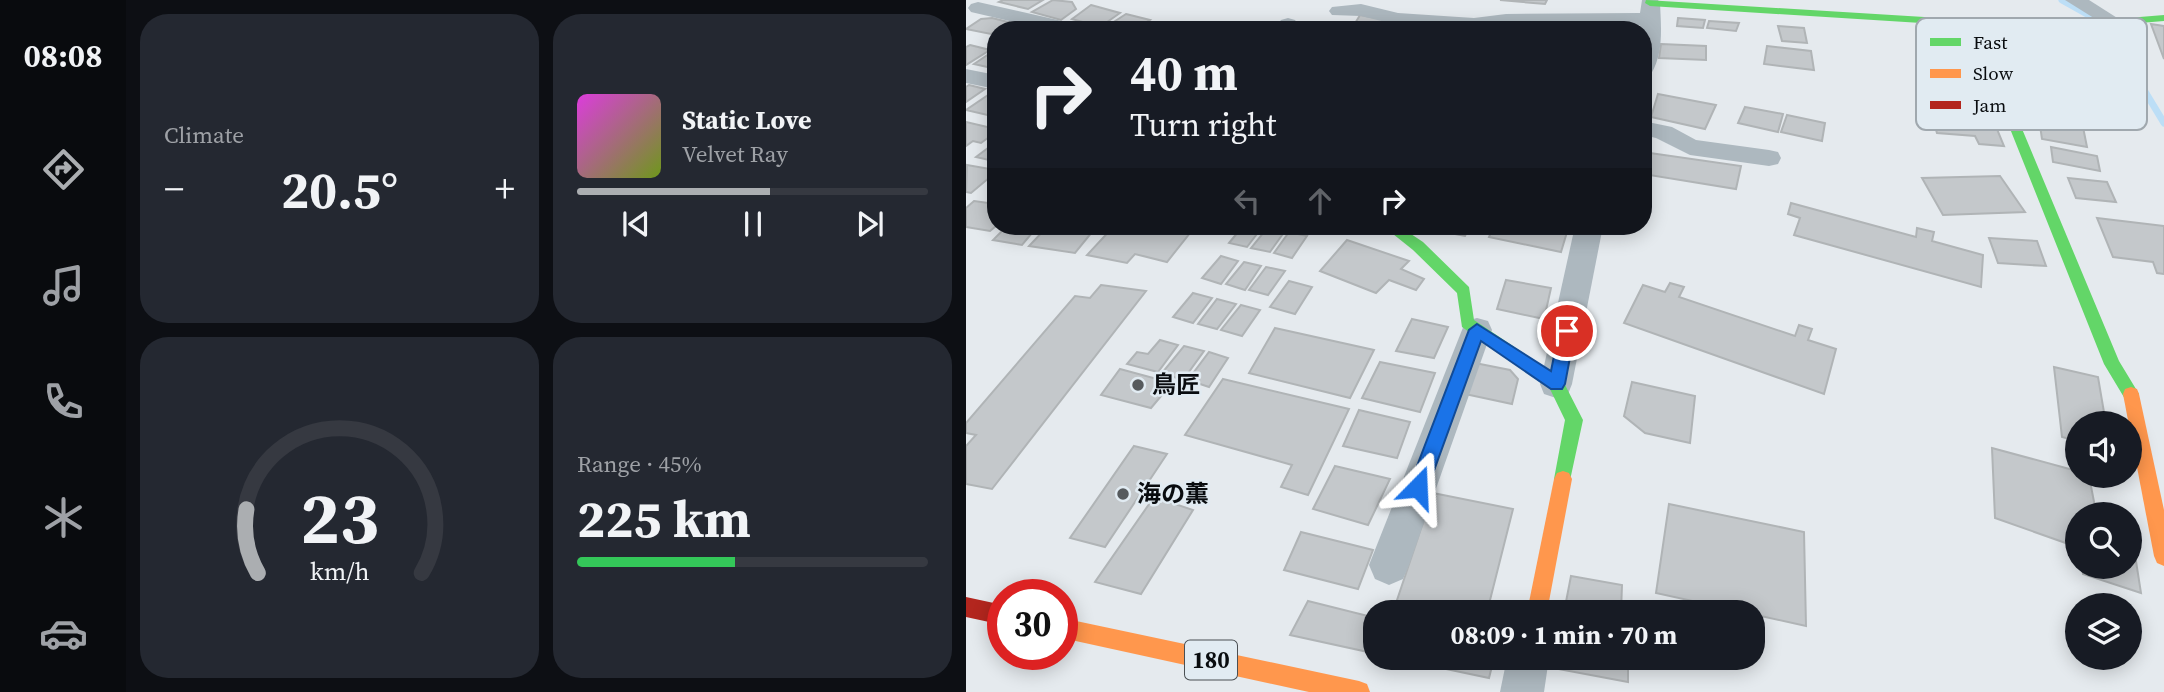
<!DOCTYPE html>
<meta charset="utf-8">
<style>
body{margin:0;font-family:"Source Serif 4","Noto Sans JP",serif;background:#242831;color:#f1f3f6;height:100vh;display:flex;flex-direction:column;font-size:26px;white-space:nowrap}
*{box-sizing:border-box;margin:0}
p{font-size:23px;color:#9ea1a6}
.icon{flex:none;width:38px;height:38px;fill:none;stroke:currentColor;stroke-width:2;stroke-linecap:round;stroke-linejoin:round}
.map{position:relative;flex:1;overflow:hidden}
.sheet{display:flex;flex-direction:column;gap:14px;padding:14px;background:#0d0f14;width:840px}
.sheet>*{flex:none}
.guide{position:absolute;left:21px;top:21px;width:665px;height:214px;border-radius:28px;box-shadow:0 4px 18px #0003;background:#171b24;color:#f1f3f6;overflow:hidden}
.tools{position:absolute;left:1099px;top:411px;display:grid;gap:14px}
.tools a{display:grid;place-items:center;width:77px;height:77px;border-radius:50%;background:#171b24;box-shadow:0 4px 18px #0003;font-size:35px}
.speed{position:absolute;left:21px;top:579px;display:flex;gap:14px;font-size:35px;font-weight:700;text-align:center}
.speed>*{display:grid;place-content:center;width:91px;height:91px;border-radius:50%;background:#171b24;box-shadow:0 4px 18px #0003;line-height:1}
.speed .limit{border:10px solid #d22;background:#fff;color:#111}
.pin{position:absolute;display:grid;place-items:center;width:60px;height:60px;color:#fff;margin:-30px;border:4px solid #fff;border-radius:50%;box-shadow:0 2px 7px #0007}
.me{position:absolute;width:77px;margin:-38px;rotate:21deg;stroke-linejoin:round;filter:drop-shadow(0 0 5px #0008)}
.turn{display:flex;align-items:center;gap:24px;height:147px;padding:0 28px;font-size:32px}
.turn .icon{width:91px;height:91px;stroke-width:2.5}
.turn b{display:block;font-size:49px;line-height:60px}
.lanes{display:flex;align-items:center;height:66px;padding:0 28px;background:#0003;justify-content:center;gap:35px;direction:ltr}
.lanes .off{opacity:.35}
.big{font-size:52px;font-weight:700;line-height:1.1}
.sheet .widget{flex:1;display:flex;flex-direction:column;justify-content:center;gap:10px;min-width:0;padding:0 24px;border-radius:28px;background:#242831}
.sheet .dial{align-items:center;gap:0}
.dial svg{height:182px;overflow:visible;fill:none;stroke:#363941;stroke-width:7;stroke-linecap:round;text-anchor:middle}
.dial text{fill:#f1f3f6;stroke:none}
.song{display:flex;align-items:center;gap:21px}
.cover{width:84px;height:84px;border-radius:10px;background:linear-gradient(135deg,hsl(300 70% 55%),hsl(80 70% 35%))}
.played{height:7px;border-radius:4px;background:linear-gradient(90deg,#abaeb1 55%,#363941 55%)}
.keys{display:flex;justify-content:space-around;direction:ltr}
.heat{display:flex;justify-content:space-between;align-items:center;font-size:38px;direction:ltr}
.charge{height:10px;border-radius:5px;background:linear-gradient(90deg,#34c759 45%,#363941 0)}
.sheet .tiles{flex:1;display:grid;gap:14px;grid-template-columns:repeat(2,1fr)}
.trip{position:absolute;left:397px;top:600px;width:402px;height:70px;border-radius:28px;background:#171b24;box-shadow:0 4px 18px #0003;font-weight:700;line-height:70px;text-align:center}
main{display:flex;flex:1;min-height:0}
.tab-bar{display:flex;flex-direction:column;width:126px;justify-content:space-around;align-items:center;background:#090b0e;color:#9ea1a6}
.tab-bar .icon{width:49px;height:49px}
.tab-bar .active{color:#abaeb1}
.tab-bar b{font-size:32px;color:#f1f3f6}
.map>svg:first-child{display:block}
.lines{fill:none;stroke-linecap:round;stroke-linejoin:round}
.stream{stroke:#bcdef6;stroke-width:7}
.building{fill:#c4c8cb;stroke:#b0b4b6;stroke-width:2}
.street{fill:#adb8bf;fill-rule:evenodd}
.fast{fill:#63d668;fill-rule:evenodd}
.slow{fill:#ff974d;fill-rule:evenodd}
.jam{fill:#b3261e;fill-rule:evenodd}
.route{fill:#1a73e8;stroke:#114b97;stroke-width:2}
.poi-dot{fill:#565a5d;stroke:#e1ebf2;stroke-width:2.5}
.labels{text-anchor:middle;stroke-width:5;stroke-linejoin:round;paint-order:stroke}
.shield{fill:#e1ebf2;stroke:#4a4f53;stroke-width:2}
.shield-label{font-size:23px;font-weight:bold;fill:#090c0f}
.poi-label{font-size:24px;font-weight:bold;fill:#090c0f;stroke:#e1ebf2;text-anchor:start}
.key{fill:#e1ebf2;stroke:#a0a8ae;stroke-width:2}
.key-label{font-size:19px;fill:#090c0f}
</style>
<main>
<nav class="tab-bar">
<b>08:08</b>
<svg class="icon active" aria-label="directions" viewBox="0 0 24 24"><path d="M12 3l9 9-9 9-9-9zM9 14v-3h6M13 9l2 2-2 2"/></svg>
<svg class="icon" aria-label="music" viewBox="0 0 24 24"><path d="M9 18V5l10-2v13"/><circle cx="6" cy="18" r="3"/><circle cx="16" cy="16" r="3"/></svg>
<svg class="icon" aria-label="phone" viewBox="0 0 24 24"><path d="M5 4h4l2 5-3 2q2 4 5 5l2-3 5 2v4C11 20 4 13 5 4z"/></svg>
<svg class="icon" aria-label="climate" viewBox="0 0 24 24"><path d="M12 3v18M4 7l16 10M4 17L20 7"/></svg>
<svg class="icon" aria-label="car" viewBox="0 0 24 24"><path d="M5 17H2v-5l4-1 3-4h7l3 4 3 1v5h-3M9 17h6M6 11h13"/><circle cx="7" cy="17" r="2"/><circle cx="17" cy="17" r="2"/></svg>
</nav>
<section class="sheet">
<div class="tiles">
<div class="widget"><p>Climate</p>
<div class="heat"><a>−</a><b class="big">20.5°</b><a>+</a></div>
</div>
<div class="widget">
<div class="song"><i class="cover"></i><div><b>Static Love</b><p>Velvet Ray</p></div></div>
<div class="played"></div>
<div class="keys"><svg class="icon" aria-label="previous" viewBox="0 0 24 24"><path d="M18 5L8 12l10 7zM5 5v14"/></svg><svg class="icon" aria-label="pause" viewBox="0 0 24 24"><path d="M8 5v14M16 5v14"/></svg><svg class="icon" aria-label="next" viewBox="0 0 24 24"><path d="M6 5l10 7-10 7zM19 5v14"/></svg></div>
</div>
<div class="widget dial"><svg viewBox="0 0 100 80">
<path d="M14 69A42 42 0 1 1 86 69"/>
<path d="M14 69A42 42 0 0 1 9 41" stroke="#abaeb1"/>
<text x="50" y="56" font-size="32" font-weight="700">23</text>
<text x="50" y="72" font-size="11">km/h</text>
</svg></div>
<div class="widget"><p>Range · 45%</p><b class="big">225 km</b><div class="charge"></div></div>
</div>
</section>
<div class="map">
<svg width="1198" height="692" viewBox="0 0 1198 692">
<rect width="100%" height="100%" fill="#e5eaee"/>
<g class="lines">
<polyline class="stream" points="1096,0 1121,14 1153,41 1163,65 1198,123"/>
</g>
<g class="building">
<polygon points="37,0 77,0 62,9 33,2"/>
<polygon points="87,0 106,2 110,9 95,20 66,12"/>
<polygon points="534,0 581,0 579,4"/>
<polygon points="125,5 154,13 134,27 106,19"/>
<polygon points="160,14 184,20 170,30 140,27"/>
<polygon points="394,15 421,20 415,30 385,30"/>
<polygon points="26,18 42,22 25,34 0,29 15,19"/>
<polygon points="712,18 739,20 737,28 711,26"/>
<polygon points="743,21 773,23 770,31 741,28"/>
<polygon points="1185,24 1198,26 1198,59"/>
<polygon points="432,25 488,29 430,30"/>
<rect x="573" y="26" width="47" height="4"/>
<polygon points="812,26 838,28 841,43 816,41"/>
<polygon points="695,44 740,46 740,60 693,58"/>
<polygon points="4,45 24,50 0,65 0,47"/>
<polygon points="801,46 845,51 848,70 798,64"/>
<polygon points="29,50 30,61 21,67 8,64"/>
<polygon points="3,85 19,89 0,102 0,87"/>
<polygon points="28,91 30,117 0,110"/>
<polygon points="692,94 750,105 739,129 685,117"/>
<polygon points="779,107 817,114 812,132 772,123"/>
<polygon points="964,111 1026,117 1038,146 1013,144 1009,136 971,133"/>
<polygon points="821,115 859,123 856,141 815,132"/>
<polygon points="1073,119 1117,127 1121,147 1076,139"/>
<polygon points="0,122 30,129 30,132 15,143 7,141 0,146"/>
<polygon points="30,142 30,155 23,160 10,157"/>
<polygon points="1085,147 1131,156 1134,171 1087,162"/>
<polygon points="677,152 775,166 770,189 677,174"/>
<polygon points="1,165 30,170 30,172 5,193 0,192"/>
<polygon points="1034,176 1059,212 977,215 956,178"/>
<polygon points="1102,178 1141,182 1150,202 1110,198"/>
<polygon points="8,201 30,204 30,226 24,231 0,227 0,208"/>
<polygon points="825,203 950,237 951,228 968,232 966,241 1017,255 1015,287 828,235 834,218 822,214"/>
<polygon points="1131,218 1198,226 1198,274 1191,273 1187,262 1147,257"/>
<polygon points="41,226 72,226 56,245 27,240"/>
<polygon points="82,226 131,226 109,253 63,246"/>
<polygon points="148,226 216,226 228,228 201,262 169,254 161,263 121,255"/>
<polygon points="277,226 297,226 281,247 263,243"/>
<polygon points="458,226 504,226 499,236 457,228"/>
<polygon points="528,226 570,226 601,232 595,252 523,237"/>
<polygon points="302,227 319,231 304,252 285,248"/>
<polygon points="323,232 341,236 326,258 308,253"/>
<polygon points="1023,238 1071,241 1080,266 1032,263"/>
<polygon points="381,240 443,261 435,269 458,279 450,290 423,280 410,293 354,271"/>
<polygon points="255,256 272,261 255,284 236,278"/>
<polygon points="278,262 295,266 279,290 260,284"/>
<polygon points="300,267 319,271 302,295 283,290"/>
<polygon points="540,280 585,288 578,319 531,309"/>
<polygon points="323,281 346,287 329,314 304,307"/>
<polygon points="704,283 718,287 713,297 829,336 833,325 846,329 842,340 870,349 858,394 658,323 677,285 699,292"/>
<polygon points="135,285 180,291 26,489 0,484 0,446 10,435 0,433 0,423 109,296 124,298"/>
<polygon points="227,293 246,298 227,323 207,317"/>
<polygon points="251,299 270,304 251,329 232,324"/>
<polygon points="275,305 294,310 276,336 255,330"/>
<polygon points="446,319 482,327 468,358 430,351"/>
<polygon points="309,328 408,350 384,398 283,373"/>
<polygon points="194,340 212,345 192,372 161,364 171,352 182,354"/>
<polygon points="218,346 238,351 217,380 196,373"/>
<polygon points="243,352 262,358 243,387 222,380"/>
<polygon points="414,362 469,373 454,412 396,398"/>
<polygon points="509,363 544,370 552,379 546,404 499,394"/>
<polygon points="1088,367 1132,377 1140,424 1111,424 1111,441 1096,437"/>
<polygon points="154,369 206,383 185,408 135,395"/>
<polygon points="257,379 383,409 342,495 315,487 326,465 219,435"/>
<polygon points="666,382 729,396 724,443 679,433 658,416"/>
<polygon points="393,410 444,422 431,458 377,446"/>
<polygon points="168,446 201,454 139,547 104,538"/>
<polygon points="1026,448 1111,471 1111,476 1123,476 1130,512 1136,514 1111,514 1111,547 1029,518"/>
<polygon points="369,466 424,479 402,525 347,509"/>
<polygon points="467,493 547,509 521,612 427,612"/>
<polygon points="188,497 227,510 175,594 129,582"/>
<polygon points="703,504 838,532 840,626 690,593"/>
<polygon points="1164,523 1175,593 1117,574 1116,567 1164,567"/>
<polygon points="335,532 407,550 392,589 318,570"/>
<polygon points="605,576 656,585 655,612 630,612 599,607"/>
<polygon points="342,601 410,618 410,631 402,652 324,635"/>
<polygon points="428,658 528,658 523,678"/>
<polygon points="589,658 662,658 662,682 587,668"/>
</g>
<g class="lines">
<g class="street">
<path d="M676,0H692L694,3C695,26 698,53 685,74L677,75V30H675L674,25L540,26L503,30L432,25L395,16L366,15L363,11L366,7L395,4L432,13L508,18L540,14L674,13Z"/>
<polygon points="1099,0 1123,0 1156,21 1153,25 1139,25"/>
<polygon points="12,2 118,26 121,30 82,30 5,12 2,8 5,4"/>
<polygon points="322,18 329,20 332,24 328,30 307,30 315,20"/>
<polygon points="0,69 30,75 30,89 0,83"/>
<polygon points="677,121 706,127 730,140 803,150 812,152 815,158 812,164 803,166 724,155 690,138 677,135"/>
<polygon points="609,226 637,226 606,384 602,394 590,398 578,394 574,384"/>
<polygon points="511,318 522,321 526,330 443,565 437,579 423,585 409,579 403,565 496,330 500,321"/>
<polygon points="541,658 583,658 578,692 534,692"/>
</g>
<g class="fast">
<polygon points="680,0 1007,20 1101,23 1198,15 1198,21 1101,29 1013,26 1153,361 1173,394 1171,399 1165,401 1159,399 1138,364 1003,26 684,6 679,3"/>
<polygon points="417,226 433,226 457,242 503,287 508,320 596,379 617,420 603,485 597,487 591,485 588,479 599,420 584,389 496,327 491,293 447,250"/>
</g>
<g class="slow">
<polygon points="1165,387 1171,389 1173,394 1198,510 1198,566 1191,563 1188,556 1157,394 1159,389"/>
<polygon points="597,471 603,473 606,479 581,612 561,612 588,479 591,473"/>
<polygon points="96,618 393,681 401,684 404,692 343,692 96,638"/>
</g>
<polygon class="jam" points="0,597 37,605 37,625 0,617"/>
</g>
<polygon class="route" points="511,324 585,371 593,331 601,325 607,327 609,331 599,384 596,389 585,389 515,341 462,487 459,493 452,495 446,493 443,487 503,330"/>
<g class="poi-dot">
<circle cx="172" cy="385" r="7"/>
<circle cx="157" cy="494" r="7"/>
</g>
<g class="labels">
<rect class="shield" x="219" y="640.5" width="52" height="39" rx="5"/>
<g class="shield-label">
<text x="245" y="668">180</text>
</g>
<g class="poi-label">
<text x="186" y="393">鳥匠</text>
<text x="171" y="502">海の薫</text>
</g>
</g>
<rect x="950" y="18" width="231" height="112" rx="10" class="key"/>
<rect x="964" y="38" width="31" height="8" fill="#63d668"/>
<rect x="964" y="69" width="31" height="9" fill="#ff974d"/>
<rect x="964" y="101" width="31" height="8" fill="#b3261e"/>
<g class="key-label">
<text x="1007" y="49">Fast</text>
<text x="1007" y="80">Slow</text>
<text x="1007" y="112">Jam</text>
</g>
</svg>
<div class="tools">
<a><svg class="icon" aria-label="sound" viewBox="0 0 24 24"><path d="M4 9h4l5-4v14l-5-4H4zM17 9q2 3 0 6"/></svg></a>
<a><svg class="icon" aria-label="search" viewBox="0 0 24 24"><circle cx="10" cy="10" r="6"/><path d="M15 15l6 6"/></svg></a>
<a><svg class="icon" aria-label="layers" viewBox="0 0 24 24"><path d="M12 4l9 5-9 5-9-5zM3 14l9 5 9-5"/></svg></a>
</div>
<div class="speed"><div class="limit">30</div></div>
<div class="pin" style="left:601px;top:331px;background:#d93025"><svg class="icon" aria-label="arrive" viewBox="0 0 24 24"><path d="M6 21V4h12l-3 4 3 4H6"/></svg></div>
<svg class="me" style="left:452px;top:487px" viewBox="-20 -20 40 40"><path d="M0-17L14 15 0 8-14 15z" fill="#1a73e8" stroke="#fff" stroke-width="4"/></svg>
<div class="trip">08:09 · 1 min · 70 m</div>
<div class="guide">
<div class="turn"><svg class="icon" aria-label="right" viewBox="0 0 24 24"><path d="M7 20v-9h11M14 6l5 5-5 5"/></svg><div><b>40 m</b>Turn right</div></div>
<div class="lanes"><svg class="icon off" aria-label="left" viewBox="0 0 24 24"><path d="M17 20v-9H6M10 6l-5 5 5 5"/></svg><svg class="icon off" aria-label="ahead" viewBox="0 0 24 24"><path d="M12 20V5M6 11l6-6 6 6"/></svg><svg class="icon" aria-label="right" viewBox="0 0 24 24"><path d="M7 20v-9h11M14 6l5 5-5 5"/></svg></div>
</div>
</div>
</main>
